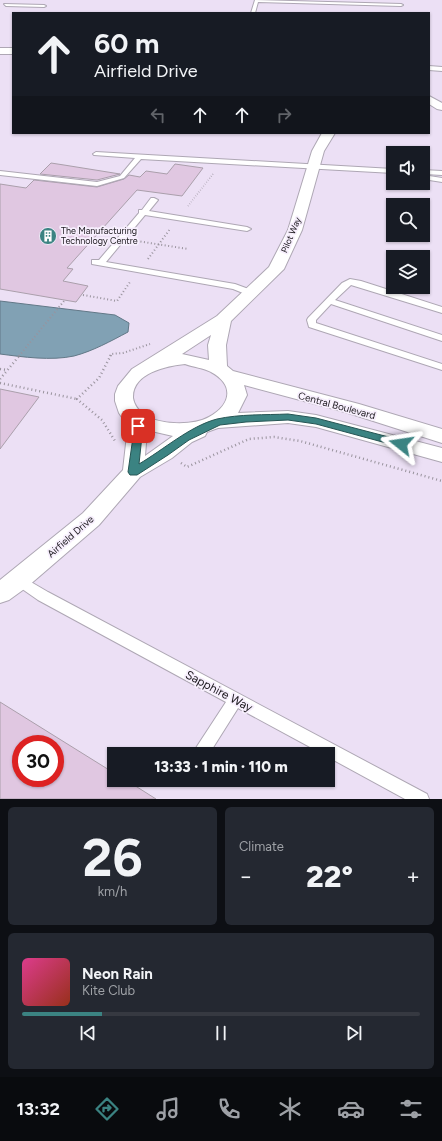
<!DOCTYPE html>
<meta charset="utf-8">
<style>
body{margin:0;font-family:Figtree,sans-serif;background:#242831;color:#f1f3f6;height:100vh;display:flex;flex-direction:column;font-size:15px;white-space:nowrap}
*{box-sizing:border-box;margin:0}
p{font-size:13px;color:#9ea1a6}
.icon{flex:none;width:22px;height:22px;fill:none;stroke:currentColor;stroke-width:2;stroke-linecap:round;stroke-linejoin:round}
.map{position:relative;height:799px;overflow:hidden}
.side{display:flex;flex-direction:column;gap:8px;padding:8px;background:#0d0f14;flex:1}
.side>*{flex:none}
.hud{position:absolute;left:12px;top:12px;width:418px;height:122px;border-radius:0px;box-shadow:0 1px 3px #0004;background:#171b24;color:#f1f3f6;overflow:hidden}
.controls{position:absolute;left:386px;top:146px;display:grid;gap:8px}
.controls a{display:grid;place-items:center;width:44px;height:44px;border-radius:0px;background:#171b24;box-shadow:0 1px 3px #0004;font-size:20px}
.speed{position:absolute;left:12px;top:735px;display:flex;gap:8px;font-size:20px;font-weight:700;text-align:center}
.speed>*{display:grid;place-content:center;width:52px;height:52px;border-radius:50%;background:#171b24;box-shadow:0 1px 3px #0004;line-height:1}
.speed .limit{border:6px solid #d22;background:#fff;color:#111}
.pin{position:absolute;display:grid;place-items:center;width:34px;height:34px;color:#fff;margin:-17px;border-radius:8px;box-shadow:0 2px 6px #0006}
.me{position:absolute;width:44px;margin:-22px;rotate:285deg;stroke-linejoin:round;filter:drop-shadow(0 0 3px #0008)}
.turn{display:flex;align-items:center;gap:14px;height:84px;padding:0 16px;font-size:18px}
.turn .icon{width:52px;height:52px;stroke-width:2.5}
.turn b{display:block;font-size:28px;line-height:34px}
.lanes{display:flex;align-items:center;height:38px;padding:0 16px;background:#0003;justify-content:center;gap:20px;direction:ltr}
.lanes .off{opacity:.35}
.big{font-size:30px;font-weight:800;line-height:1.1}
.side .card{flex:1;display:flex;flex-direction:column;justify-content:center;gap:6px;min-width:0;padding:0 14px;border-radius:6px;background:#242831}
.side .dial{align-items:center;gap:0}
.dial b{font-size:52px;line-height:1}
.song{display:flex;align-items:center;gap:12px}
.cover{width:48px;height:48px;border-radius:6px;background:linear-gradient(135deg,hsl(330 70% 55%),hsl(10 70% 35%))}
.played{height:4px;border-radius:2px;background:linear-gradient(90deg,#3b8382 20%,#363941 20%)}
.keys{display:flex;justify-content:space-around;direction:ltr}
.heat{display:flex;justify-content:space-between;align-items:center;font-size:22px;direction:ltr}
.side .tiles{flex:1;display:grid;gap:8px;grid-template-columns:1fr 1fr}
.card:last-child{grid-column:span 2}
.trip{position:absolute;left:107px;top:747px;width:228px;height:40px;border-radius:0px;background:#171b24;box-shadow:0 1px 3px #0004;font-weight:800;line-height:40px;text-align:center}
.tabs{display:flex;height:64px;justify-content:space-around;align-items:center;background:#090b0e;color:#9ea1a6}
.tabs .icon{width:28px;height:28px}
.tabs .active{color:#3b8382}
.tabs b{font-size:18px;color:#f1f3f6}
.map>svg:first-child{display:block}
.built{fill:#ece0f5;fill-rule:evenodd}
.water{fill:#81a1b4;stroke:#627887}
.building{fill:#e0c7e1;stroke:#aa9fab;fill-rule:evenodd}
.lines{fill:none;stroke-linecap:round;stroke-linejoin:round}
.lane-casing{stroke:#aea7b4;stroke-width:2}
.street-casing{stroke:#aea7b4;stroke-width:2}
.path-far2{stroke:#99939d;stroke-width:1.5;stroke-dasharray:0.5 2;stroke-linecap:butt}
.path-far1{stroke:#99939d;stroke-width:2;stroke-dasharray:1 2.5;stroke-linecap:butt}
.path{stroke:#99939d;stroke-width:2.5;stroke-dasharray:1 3;stroke-linecap:butt}
.lane{fill:#fff;fill-rule:evenodd}
.street{fill:#fff;fill-rule:evenodd}
.route{fill:#3b8382;stroke:#265554}
.labels{text-anchor:middle;stroke-width:3.5;stroke-linejoin:round;paint-order:stroke}
.far-poi-label{font-size:9px;fill:#1b181d;stroke:#f7effd;text-anchor:start}
.far-street-label{font-size:9px;fill:#1b181d;stroke:#f7effd}
.street-label{font-size:10px;fill:#1b181d;stroke:#f7effd}
.near-street-label{font-size:12px;fill:#1b181d;stroke:#f7effd}
</style>
<div class="map">
<svg width="442" height="799" viewBox="0 0 442 799">
<rect width="100%" height="100%" fill="#f7effd"/>
<path class="built" d="M0,0H442V799H0ZM13,13H429V133H13ZM393,153H423V183H393ZM393,205H423V235H393ZM393,257H423V287H393ZM21,744H55V778H21ZM114,754H328V780H114Z"/>
<path class="water" d="M0,301L115,315L129,323L128,332C111,341 93,351 74,356C51,361 23,357 0,354Z"/>
<g class="building">
<polygon points="51,163 64,165 120,174 97,180 40,174"/>
<polygon points="175,164 203,168 182,196 137,190 67,268 73,269 63,281 88,286 76,302 0,289 0,184 26,188 34,180 97,187 124,179 129,175 140,177 146,171 167,174"/>
<polygon points="0,389 39,397 0,449"/>
<path d="M0,702L114,773V780H126L156,799H0ZM21,744H55V778H21Z"/>
</g>
<g class="lines">
<g class="lane-casing">
<g id="lane">
<polygon points="255,0 401,4 403,5 401,6 258,2 255,13 251,13"/>
<polygon points="4,4 44,5 46,6 44,7 6,6"/>
<polygon points="429,66 442,67 442,71 429,70"/>
<polygon points="96,152 393,169 393,173 141,159 124,178 97,186 0,175 0,171 97,182 120,176 135,158 94,155 93,154"/>
<polygon points="423,170 442,171 442,175 425,174 423,174"/>
<polygon points="423,175 442,178 442,182 423,179"/>
<polygon points="151,198 154,198 158,200 149,211 247,227 251,229 247,231 145,215 106,262 235,284 254,291 255,293 254,295 248,295 233,289 92,264 92,260 99,260 139,213 139,210 142,210"/>
<polygon points="350,279 361,281 442,307 442,313 351,285 335,300 442,335 442,341 331,304 316,320 316,323 442,364 442,370 309,327 307,320 308,318 342,283"/>
<polygon points="19,575 48,592 427,794 429,799 405,799 328,757 328,754 323,754 238,708 209,754 192,754 226,702 38,600 15,584 13,580 15,576"/>
</g>
</g>
<g class="street-casing">
<g id="street">
<rect x="0" y="48" width="13" height="6"/>
<polygon points="429,96 442,103 442,110 437,109 429,104"/>
<path d="M322,133H335L324,151L302,230L284,269L231,321L226,345L227,366L233,371L359,404L442,429V443L345,412L244,385L247,395L238,413L288,411L316,415L442,448V462L316,427L288,423L218,428L207,432L205,436L192,442L172,458L140,477L99,525L27,587L9,600L0,603V580L83,513L123,470L128,426L119,413L115,401V394L118,386L132,369L217,316L269,267L288,230L312,151ZM211,335L208,345L209,360L182,354ZM185,364C193,367 204,368 211,372C235,385 231,405 209,417C193,426 160,425 144,415C139,411 134,405 133,398C132,373 166,366 185,364ZM147,430L173,436L145,456Z"/>
</g>
</g>
<polyline class="path-far2" points="188,206 213,174"/>
<g class="path-far1">
<polyline points="137,241 188,249"/>
<polyline points="148,259 170,229"/>
<polyline points="83,295 117,301 130,282"/>
<polyline points="19,356 64,301"/>
<polyline points="110,356 111,354 123,353 150,344"/>
</g>
<g class="path">
<polyline points="111,355 99,378 77,399 102,420 115,441"/>
<polyline points="0,369 7,370"/>
<polyline points="0,379 20,355"/>
<polyline points="0,383 77,399"/>
<polyline points="181,463 187,467 249,439 274,437 300,441 442,481"/>
</g>
<use href="#lane" class="lane"/>
<use href="#street" class="street"/>
</g>
<path class="route" d="M288,414L316,418L404,441L406,444L401,447L316,424L288,420L246,422L220,425L189,440L168,455L137,475H130L128,472L135,423H141L143,426L139,464C163,450 190,426 217,419C240,414 265,415 288,414Z"/>
<defs>
<g id="building-disc" transform="scale(0.9)"><circle r="9.5" fill="#3b8382" stroke="#f7effd"/><path d="M-4-6H4V6H1V3H-1V6H-4ZM-2.5-4.3h1.7v1.8h-1.7ZM.8-4.3h1.7v1.8H.8ZM-2.5-1h1.7V.8h-1.7ZM.8-1h1.7V.8H.8Z" fill="#fff"/></g>
</defs>
<g fill-rule="evenodd">
<use href="#building-disc" x="48" y="236"/>
</g>
<g class="labels">
<g class="far-poi-label">
<text x="61" y="234">The Manufacturing<tspan x="61" dy="10">Technology Centre</tspan></text>
</g>
<g class="far-street-label">
<text transform="translate(291 235) rotate(-67)" y="3">Pilot Way</text>
</g>
<g class="street-label">
<text transform="translate(337 405) rotate(15)" y="4">Central Boulevard</text>
<text transform="translate(70 536) rotate(-41)" y="4">Airfield Drive</text>
</g>
<g class="near-street-label">
<text transform="translate(219 691) rotate(28)" y="4">Sapphire Way</text>
</g>
</g>
</svg>
<div class="controls">
<a><svg class="icon" aria-label="sound" viewBox="0 0 24 24"><path d="M4 9h4l5-4v14l-5-4H4zM17 9q2 3 0 6"/></svg></a>
<a><svg class="icon" aria-label="search" viewBox="0 0 24 24"><circle cx="10" cy="10" r="6"/><path d="M15 15l6 6"/></svg></a>
<a><svg class="icon" aria-label="layers" viewBox="0 0 24 24"><path d="M12 4l9 5-9 5-9-5zM3 14l9 5 9-5"/></svg></a>
</div>
<div class="speed"><div class="limit">30</div></div>
<div class="pin" style="left:138px;top:426px;background:#d93025"><svg class="icon" aria-label="arrive" viewBox="0 0 24 24"><path d="M6 21V4h12l-3 4 3 4H6"/></svg></div>
<svg class="me" style="left:401px;top:444px" viewBox="-20 -20 40 40"><path d="M0-17L14 15 0 8-14 15z" fill="#3b8382" stroke="#fff" stroke-width="4"/></svg>
<div class="trip">13:33 · 1 min · 110 m</div>
<div class="hud">
<div class="turn"><svg class="icon" aria-label="ahead" viewBox="0 0 24 24"><path d="M12 20V5M6 11l6-6 6 6"/></svg><div><b>60 m</b>Airfield Drive</div></div>
<div class="lanes"><svg class="icon off" aria-label="left" viewBox="0 0 24 24"><path d="M17 20v-9H6M10 6l-5 5 5 5"/></svg><svg class="icon" aria-label="ahead" viewBox="0 0 24 24"><path d="M12 20V5M6 11l6-6 6 6"/></svg><svg class="icon" aria-label="ahead" viewBox="0 0 24 24"><path d="M12 20V5M6 11l6-6 6 6"/></svg><svg class="icon off" aria-label="right" viewBox="0 0 24 24"><path d="M7 20v-9h11M14 6l5 5-5 5"/></svg></div>
</div>
</div>
<section class="side">
<div class="tiles">
<div class="card dial"><b>26</b><p>km/h</p></div>
<div class="card"><p>Climate</p>
<div class="heat"><a>−</a><b class="big">22°</b><a>+</a></div>
</div>
<div class="card">
<div class="song"><i class="cover"></i><div><b>Neon Rain</b><p>Kite Club</p></div></div>
<div class="played"></div>
<div class="keys"><svg class="icon" aria-label="previous" viewBox="0 0 24 24"><path d="M18 5L8 12l10 7zM5 5v14"/></svg><svg class="icon" aria-label="pause" viewBox="0 0 24 24"><path d="M8 5v14M16 5v14"/></svg><svg class="icon" aria-label="next" viewBox="0 0 24 24"><path d="M6 5l10 7-10 7zM19 5v14"/></svg></div>
</div>
</div>
</section>
<nav class="tabs">
<b>13:32</b>
<svg class="icon active" aria-label="directions" viewBox="0 0 24 24"><path d="M12 3l9 9-9 9-9-9zM9 14v-3h6M13 9l2 2-2 2"/></svg>
<svg class="icon" aria-label="music" viewBox="0 0 24 24"><path d="M9 18V5l10-2v13"/><circle cx="6" cy="18" r="3"/><circle cx="16" cy="16" r="3"/></svg>
<svg class="icon" aria-label="phone" viewBox="0 0 24 24"><path d="M5 4h4l2 5-3 2q2 4 5 5l2-3 5 2v4C11 20 4 13 5 4z"/></svg>
<svg class="icon" aria-label="climate" viewBox="0 0 24 24"><path d="M12 3v18M4 7l16 10M4 17L20 7"/></svg>
<svg class="icon" aria-label="car" viewBox="0 0 24 24"><path d="M5 17H2v-5l4-1 3-4h7l3 4 3 1v5h-3M9 17h6M6 11h13"/><circle cx="7" cy="17" r="2"/><circle cx="17" cy="17" r="2"/></svg>
<svg class="icon" aria-label="filters" viewBox="0 0 24 24"><path d="M4 7h16M4 17h16"/><circle cx="9" cy="7" r="2"/><circle cx="15" cy="17" r="2"/></svg>
</nav>
